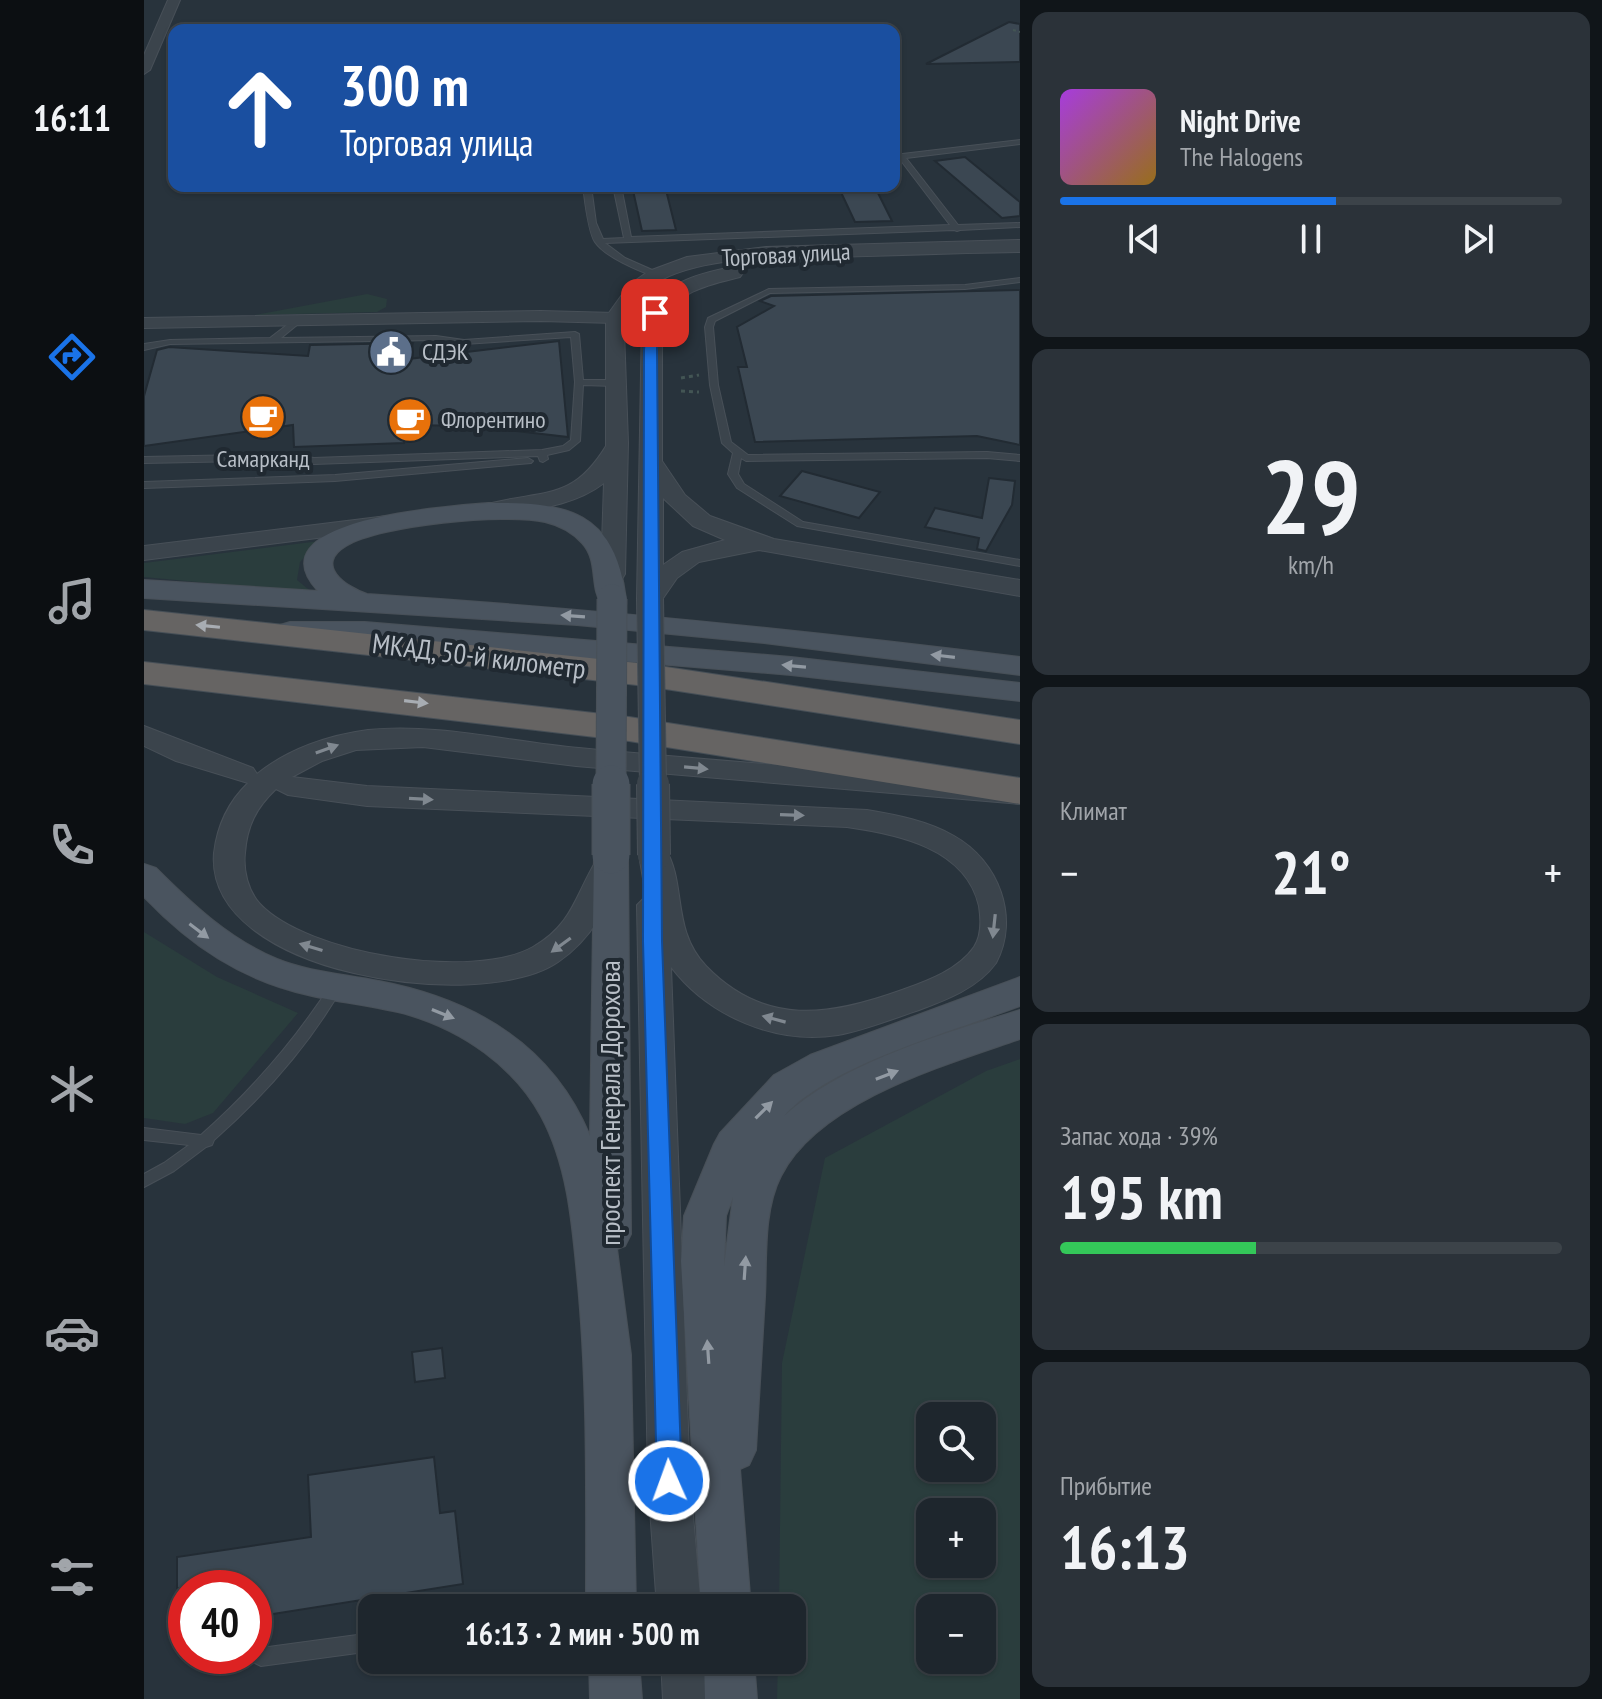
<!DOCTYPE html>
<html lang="ru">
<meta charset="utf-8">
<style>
body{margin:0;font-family:"PT Sans Narrow",sans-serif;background:#2b3239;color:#f1f3f6;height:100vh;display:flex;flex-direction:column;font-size:30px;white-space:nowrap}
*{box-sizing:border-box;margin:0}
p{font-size:26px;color:#a1a5aa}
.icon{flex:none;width:44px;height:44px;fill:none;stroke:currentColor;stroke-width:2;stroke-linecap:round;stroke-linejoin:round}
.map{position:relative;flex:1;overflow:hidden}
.side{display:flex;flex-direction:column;gap:12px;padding:12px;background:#101519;width:582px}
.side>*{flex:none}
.hud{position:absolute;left:24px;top:24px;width:732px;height:168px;border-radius:16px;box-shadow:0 2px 6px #0004,0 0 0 2px #3c4349;background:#1a4fa0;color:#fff;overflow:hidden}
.buttons{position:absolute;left:772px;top:1402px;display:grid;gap:16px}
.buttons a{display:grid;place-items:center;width:80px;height:80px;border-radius:16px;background:#1e262d;box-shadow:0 2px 6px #0004,0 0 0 2px #3c4349;font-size:40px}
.speed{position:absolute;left:24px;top:1570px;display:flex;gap:16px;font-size:40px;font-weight:700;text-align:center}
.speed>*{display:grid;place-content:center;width:104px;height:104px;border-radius:50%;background:#1e262d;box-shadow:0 2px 6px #0004,0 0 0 2px #3c4349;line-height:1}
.speed .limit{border:12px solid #d22;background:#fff;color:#111}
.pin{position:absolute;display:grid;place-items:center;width:68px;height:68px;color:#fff;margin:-34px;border-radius:16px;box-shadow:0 4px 12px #0006}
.me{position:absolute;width:88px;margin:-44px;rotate:358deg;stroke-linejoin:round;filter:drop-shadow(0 0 6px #0008)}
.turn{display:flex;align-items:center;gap:28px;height:168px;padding:0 40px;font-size:36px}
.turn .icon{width:104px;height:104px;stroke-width:2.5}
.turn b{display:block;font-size:56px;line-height:68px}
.big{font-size:60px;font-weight:700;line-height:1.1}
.side .tile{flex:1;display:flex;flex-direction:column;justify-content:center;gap:12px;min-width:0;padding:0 28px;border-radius:16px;background:#2b3239}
.side .dial{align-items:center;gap:0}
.dial b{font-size:104px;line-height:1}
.song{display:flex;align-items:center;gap:24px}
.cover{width:96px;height:96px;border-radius:12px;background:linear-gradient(135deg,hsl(280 70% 55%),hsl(40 70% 35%))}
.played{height:8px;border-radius:4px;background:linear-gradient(90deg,#1a73e8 55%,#3c4349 55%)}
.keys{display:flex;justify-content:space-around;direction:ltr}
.heat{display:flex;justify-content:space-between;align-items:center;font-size:44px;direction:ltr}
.charge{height:12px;border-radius:6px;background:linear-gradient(90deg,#34c759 39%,#3c4349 0)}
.trip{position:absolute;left:214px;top:1594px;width:448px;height:80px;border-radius:16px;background:#1e262d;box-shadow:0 2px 6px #0004,0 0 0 2px #3c4349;font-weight:700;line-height:80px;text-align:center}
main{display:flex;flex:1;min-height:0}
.dock{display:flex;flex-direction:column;width:144px;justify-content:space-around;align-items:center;background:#0c0f12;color:#a1a5aa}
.dock .icon{width:56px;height:56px}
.dock .active{color:#1a73e8}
.dock b{font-size:36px;color:#f1f3f6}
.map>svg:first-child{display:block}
.green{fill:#2a3d3d;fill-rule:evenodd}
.building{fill:#3b4752;stroke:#222b33;stroke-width:2}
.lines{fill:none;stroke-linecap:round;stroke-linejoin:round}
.service-casing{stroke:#485058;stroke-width:2}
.minor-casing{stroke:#485058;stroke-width:2}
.tertiary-casing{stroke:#485058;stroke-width:2}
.secondary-casing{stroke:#485058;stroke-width:2}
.trunk-casing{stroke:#464f57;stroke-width:2}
.path-far1{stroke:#435554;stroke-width:2;stroke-dasharray:3 3;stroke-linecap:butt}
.path{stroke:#435554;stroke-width:3;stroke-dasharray:4 4;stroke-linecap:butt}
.service{fill:#3b444c;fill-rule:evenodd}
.minor{fill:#3b444c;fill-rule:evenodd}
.tertiary{fill:#3b444c;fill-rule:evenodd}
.secondary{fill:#4a545f;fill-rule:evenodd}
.trunk{fill:#666463;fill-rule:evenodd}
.tertiary-bridge-far1-casing{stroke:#485058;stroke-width:28;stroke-linecap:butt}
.tertiary-bridge-casing{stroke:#485058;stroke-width:34;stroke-linecap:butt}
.secondary-bridge-far1-casing{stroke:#485058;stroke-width:31;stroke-linecap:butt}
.secondary-bridge-casing{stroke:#485058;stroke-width:39;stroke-linecap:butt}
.tertiary-bridge-far1{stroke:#3b444c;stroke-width:26}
.tertiary-bridge{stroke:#3b444c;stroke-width:32}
.secondary-bridge-far1{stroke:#4a545f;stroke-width:29}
.secondary-bridge{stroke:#4a545f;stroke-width:37}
.oneway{fill:#929aa3}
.oneway2{fill:#a8adb3}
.oneway3{fill:#808890}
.route{fill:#1a73e8;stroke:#114b97;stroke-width:2}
.labels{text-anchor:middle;stroke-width:8;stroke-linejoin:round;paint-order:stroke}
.far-street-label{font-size:24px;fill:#b8bfc7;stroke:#202931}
.far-poi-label{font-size:24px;fill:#b8bfc7;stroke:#202931;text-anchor:start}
.street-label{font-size:28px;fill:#b8bfc7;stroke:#202931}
</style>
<main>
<nav class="dock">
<b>16:11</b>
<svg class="icon active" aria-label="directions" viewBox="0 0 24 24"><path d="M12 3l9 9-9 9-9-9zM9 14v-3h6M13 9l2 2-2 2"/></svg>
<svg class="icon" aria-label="music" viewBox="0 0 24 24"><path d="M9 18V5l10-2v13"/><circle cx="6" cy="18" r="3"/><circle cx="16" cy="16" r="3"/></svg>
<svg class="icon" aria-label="phone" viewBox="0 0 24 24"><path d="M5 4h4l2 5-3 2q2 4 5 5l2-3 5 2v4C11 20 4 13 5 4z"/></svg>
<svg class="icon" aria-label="climate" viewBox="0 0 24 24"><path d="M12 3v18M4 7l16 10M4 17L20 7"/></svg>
<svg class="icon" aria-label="car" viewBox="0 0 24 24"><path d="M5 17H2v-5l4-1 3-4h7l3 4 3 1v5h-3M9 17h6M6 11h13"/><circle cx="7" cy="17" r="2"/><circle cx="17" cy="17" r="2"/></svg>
<svg class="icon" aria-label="filters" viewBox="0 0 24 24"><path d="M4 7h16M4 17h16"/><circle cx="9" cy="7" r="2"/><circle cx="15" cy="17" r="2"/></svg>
</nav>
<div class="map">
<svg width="876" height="1699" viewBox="0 0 876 1699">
<rect width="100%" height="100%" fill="#28333c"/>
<g class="green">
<polygon points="223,294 243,299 242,307 233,312 111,315"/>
<polygon points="176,541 156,562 153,580 169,593 0,577 0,563"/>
<polygon points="0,932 73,977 154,1013 69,1113 41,1124 0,1118"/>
<path d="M876,1059V1699H633L634,1660H648V1608H635L638,1363L681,1158L842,1071ZM838,1416V1468H786V1416ZM838,1512V1564H786V1512ZM838,1608V1660H786V1608Z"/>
</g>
<g class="building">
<polygon points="865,22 876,24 876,62 782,64"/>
<polygon points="821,157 876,202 876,216 858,218 791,161"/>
<polygon points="488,186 521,186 532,230 498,231"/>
<polygon points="694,186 731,187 748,221 711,222"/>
<polygon points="876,290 876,445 833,436 611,442 594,367 603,367 593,327 630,306 616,301 627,296"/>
<polygon points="415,341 424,437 331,426 259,425 260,443 150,447 149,425 0,446 0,396 13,350 25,347 164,356 166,345 269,343 264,359"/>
<polygon points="658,471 736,492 715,518 636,496"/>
<polygon points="845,478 871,481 868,505 842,551 833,549 835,538 781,527 791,508 838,518"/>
<polygon points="298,1348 301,1378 271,1382 268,1352"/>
<polygon points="290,1457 296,1513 311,1511 319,1584 110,1617 110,1588 33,1588 33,1557 167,1537 164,1475"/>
</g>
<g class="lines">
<g class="service-casing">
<g id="service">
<path d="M876,140V144L762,158L814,225L876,223V227L816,230L813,231L810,230L461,243L481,258L515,273L516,275L512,277C495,271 461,257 451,242C444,231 441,201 439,186H447L452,223L459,239L480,238L469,186H477L487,237L806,225L755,158L750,159V155Z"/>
<polygon points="876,278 876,282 821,289 626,293 571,321 569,327 574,385 587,442 604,455 843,452 876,455 876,461 843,458 602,461 597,458 594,474 600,484 659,522 876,560 876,566 653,526 593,488 584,474 589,453 578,443 566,385 561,327 564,318 625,289 821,285"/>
<polygon points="152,318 159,320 137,338 292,336 320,340 431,332 435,334 439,380 470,380 474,383 470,386 439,385 436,441 425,450 403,455 404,459 399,462 396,461 394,456 170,464 142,460 0,463 0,457 142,454 170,458 398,450 419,446 427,440 431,382 427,337 320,344 292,340 26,344 0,350 0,344 26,340 126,338"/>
<polygon points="384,458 389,461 387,463 191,481 0,488 0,482 191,475"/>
<path d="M193,981L198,983L199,986C166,1044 120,1096 70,1140L68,1145L62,1147L30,1171L0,1187V1174L20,1163L45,1145L0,1140V1128L57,1135C108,1090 152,1039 188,983Z"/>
<polygon points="228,1633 228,1651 117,1666 111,1663 108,1657 111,1651 117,1648"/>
</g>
</g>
<g class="minor-casing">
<g id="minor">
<polygon points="24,0 36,0 6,70 0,74 0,55"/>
<polygon points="397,311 508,314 516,319 508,324 397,321 0,328 0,318"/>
</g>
</g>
<g class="tertiary-casing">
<g id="tertiary">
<path d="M876,240V252C815,253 754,255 693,257C642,258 566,255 519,279C500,289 483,308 480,330L484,443L481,574L478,579L469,581L457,574L460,483C430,506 392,509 356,515L344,508L348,503C402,490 429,500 462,446V317L485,285L505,271L543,257L622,247Z"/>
<path d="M589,267L599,273L596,277C565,285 536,290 518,319V461L541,495L566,516L630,539L876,580V596L615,550L555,562L533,578L515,604H497L493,599L498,319C519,284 550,274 589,267ZM519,498L549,526L581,540L538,552L519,565Z"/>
<polygon points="243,516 252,518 255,523 252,528 0,560 0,546"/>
<path d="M0,726L109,768L113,774C144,749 185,735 224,730C294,723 366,742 435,748C582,762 729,772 876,784V804L432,766L279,747L212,750L178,761L148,777L223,786L723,810C753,815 784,821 810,836C855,861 876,918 852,963C834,988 802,1000 775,1010C748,1019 721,1030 694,1035C632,1045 564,1016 527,967L546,1481L557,1608H513L504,1481L493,905L502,896L495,855L499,848L510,845L521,848C543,884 527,929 562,966C621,1027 686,1016 758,990C783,981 814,970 830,947C838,935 837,919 835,906C822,848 753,834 703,827L223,806L144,795L132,789C112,808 103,826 101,853C99,870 104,891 116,904C163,954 329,981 389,947C428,925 431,896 452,861L463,858L474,861L478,868C464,906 449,938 414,962C338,1014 60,976 70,853C73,827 84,802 104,783L32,761L0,746Z"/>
<polygon points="517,1660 561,1660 565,1699 519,1699"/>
</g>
</g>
<g class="secondary-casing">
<g id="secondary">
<path d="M344,503C423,502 471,511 482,599L478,605H458C445,587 455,561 438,543C428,532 414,525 401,522C361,513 236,525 202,546C170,565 202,587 223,594C442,608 659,630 876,657V675L620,643L433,625L0,598V580L174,591C106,518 309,506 344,503Z"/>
<polygon points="146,622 221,622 647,657 876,683 876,701 647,675 221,640 136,637 131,631 136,625"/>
<path d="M467,843L479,847L484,855L487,1234L481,1246L473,1249L487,1355L492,1608H442C442,1496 444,1386 433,1275C428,1221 423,1164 397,1116C370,1066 318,1031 265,1015C232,1006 197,1003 164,995C97,980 47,946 0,897V864L12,868C48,904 85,939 133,959C165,972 201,974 235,981C329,999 408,1044 446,1136L450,855L455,847Z"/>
<path d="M876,977V1006C808,1032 687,1064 640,1116C699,1062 801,1033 876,1010V1039C801,1065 675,1101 637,1176C619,1211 623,1259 621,1297C618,1348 615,1399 612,1450L605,1465L596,1469L607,1608H557L537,1261L540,1216L570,1144L576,1133L630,1075L666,1055ZM589,1197L580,1266L582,1216Z"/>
<polygon points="445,1660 495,1660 498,1699 446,1699"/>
<polygon points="560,1660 610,1660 613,1699 561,1699"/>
</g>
</g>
<g class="trunk-casing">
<g id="trunk">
<polygon points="0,610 502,664 876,720 876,744 502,686 0,630"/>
<polygon points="0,662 485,717 876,778 876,804 485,741 0,684"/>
</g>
</g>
<polyline class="path-far1" points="869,30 876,32"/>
<g class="path">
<polyline points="537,378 555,375"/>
<polyline points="537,391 555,392"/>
</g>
<use href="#service" class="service"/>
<use href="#minor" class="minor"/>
<use href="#tertiary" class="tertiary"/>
<use href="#secondary" class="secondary"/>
<use href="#trunk" class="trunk"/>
<g class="tertiary-bridge-far1-casing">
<polyline id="tertiary-bridge-far1" points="506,599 509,786"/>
</g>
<g class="tertiary-bridge-casing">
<polyline id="tertiary-bridge" points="509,784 510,855"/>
</g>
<g class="secondary-bridge-far1-casing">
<polyline id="secondary-bridge-far1" points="467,786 468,599"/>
</g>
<g class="secondary-bridge-casing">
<polyline id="secondary-bridge" points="467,855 467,784"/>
</g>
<use href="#tertiary-bridge-far1" class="tertiary-bridge-far1"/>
<use href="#tertiary-bridge" class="tertiary-bridge"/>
<use href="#secondary-bridge-far1" class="secondary-bridge-far1"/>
<use href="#secondary-bridge" class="secondary-bridge"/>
</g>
<defs><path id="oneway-solid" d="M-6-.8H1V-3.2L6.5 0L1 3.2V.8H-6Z" transform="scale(2)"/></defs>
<g class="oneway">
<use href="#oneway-solid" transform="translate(429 616) rotate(-176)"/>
<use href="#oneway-solid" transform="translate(799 656) rotate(-173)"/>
<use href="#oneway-solid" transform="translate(650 666) rotate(-175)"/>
<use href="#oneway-solid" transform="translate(55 931) rotate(37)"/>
<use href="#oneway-solid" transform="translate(299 1014) rotate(22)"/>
<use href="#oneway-solid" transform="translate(743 1075) rotate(-21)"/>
<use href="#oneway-solid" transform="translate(620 1110) rotate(-45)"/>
<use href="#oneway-solid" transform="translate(601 1268) rotate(-86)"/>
<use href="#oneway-solid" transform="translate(564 1352) rotate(-94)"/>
</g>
<g class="oneway2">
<use href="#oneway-solid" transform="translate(64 626) rotate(-174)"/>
<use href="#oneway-solid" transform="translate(272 702) rotate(7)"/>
</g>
<g class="oneway3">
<use href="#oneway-solid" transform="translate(183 749) rotate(-20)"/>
<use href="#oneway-solid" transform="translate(552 768) rotate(5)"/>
<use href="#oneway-solid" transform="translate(277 799) rotate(3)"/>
<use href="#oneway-solid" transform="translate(648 815) rotate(2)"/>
<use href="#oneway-solid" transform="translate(850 926) rotate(96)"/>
<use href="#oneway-solid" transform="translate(417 945) rotate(144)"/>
<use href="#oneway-solid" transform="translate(167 947) rotate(-163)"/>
<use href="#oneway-solid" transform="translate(630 1019) rotate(-165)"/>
</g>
<polygon class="route" points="511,309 517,313 513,349 518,941 538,1481 534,1490 525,1493 516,1490 513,1481 499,941 500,349 505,313"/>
<defs>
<g id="civic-disc" transform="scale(2.3)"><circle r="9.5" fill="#5c6f8a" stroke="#202931"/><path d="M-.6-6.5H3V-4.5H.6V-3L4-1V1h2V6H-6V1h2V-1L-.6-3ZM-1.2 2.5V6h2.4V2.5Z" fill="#fff"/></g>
<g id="cafe-disc" transform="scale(2.3)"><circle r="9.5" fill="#e8710a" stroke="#202931"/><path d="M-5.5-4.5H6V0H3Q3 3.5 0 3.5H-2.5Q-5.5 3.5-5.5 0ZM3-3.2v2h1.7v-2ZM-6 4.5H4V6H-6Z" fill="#fff"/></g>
</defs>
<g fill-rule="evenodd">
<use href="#civic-disc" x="247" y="352"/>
<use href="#cafe-disc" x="119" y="417"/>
<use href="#cafe-disc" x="266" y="420"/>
</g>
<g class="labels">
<g class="far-street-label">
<text transform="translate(642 255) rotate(-3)" y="8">Торговая улица</text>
</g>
<g class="far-poi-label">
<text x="278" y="360">СДЭК</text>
<text x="297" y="428">Флорентино</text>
<text x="119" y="467" text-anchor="middle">Самарканд</text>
</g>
<g class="street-label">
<text transform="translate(335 656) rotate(7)" y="10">МКАД, 50-й километр</text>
<text transform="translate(466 1103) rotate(-90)" y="10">проспект Генерала Дорохова</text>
</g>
</g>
</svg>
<div class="buttons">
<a><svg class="icon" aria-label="search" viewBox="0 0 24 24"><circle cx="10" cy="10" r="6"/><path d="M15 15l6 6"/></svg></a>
<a>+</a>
<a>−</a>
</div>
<div class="speed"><div class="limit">40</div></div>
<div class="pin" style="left:511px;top:313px;background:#d93025"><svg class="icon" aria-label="arrive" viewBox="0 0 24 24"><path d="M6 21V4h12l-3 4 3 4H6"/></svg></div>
<svg class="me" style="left:525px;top:1481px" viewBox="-20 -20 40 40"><circle r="17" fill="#1a73e8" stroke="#fff" stroke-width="3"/><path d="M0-11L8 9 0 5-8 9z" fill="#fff"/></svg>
<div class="trip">16:13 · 2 мин · 500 m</div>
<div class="hud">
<div class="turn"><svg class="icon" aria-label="ahead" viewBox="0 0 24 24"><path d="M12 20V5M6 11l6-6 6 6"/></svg><div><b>300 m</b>Торговая улица</div></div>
</div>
</div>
<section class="side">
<div class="tile">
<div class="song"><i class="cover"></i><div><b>Night Drive</b><p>The Halogens</p></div></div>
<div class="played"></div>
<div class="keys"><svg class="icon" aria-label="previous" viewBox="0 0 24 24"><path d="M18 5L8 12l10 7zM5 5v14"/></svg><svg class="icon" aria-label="pause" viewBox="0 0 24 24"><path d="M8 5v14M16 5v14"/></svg><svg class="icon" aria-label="next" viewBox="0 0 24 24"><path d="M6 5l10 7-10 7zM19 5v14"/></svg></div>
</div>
<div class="tile dial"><b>29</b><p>km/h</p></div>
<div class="tile"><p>Климат</p>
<div class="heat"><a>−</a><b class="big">21°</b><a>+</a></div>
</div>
<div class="tile"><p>Запас хода · 39%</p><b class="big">195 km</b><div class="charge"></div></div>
<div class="tile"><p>Прибытие</p><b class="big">16:13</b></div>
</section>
</main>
